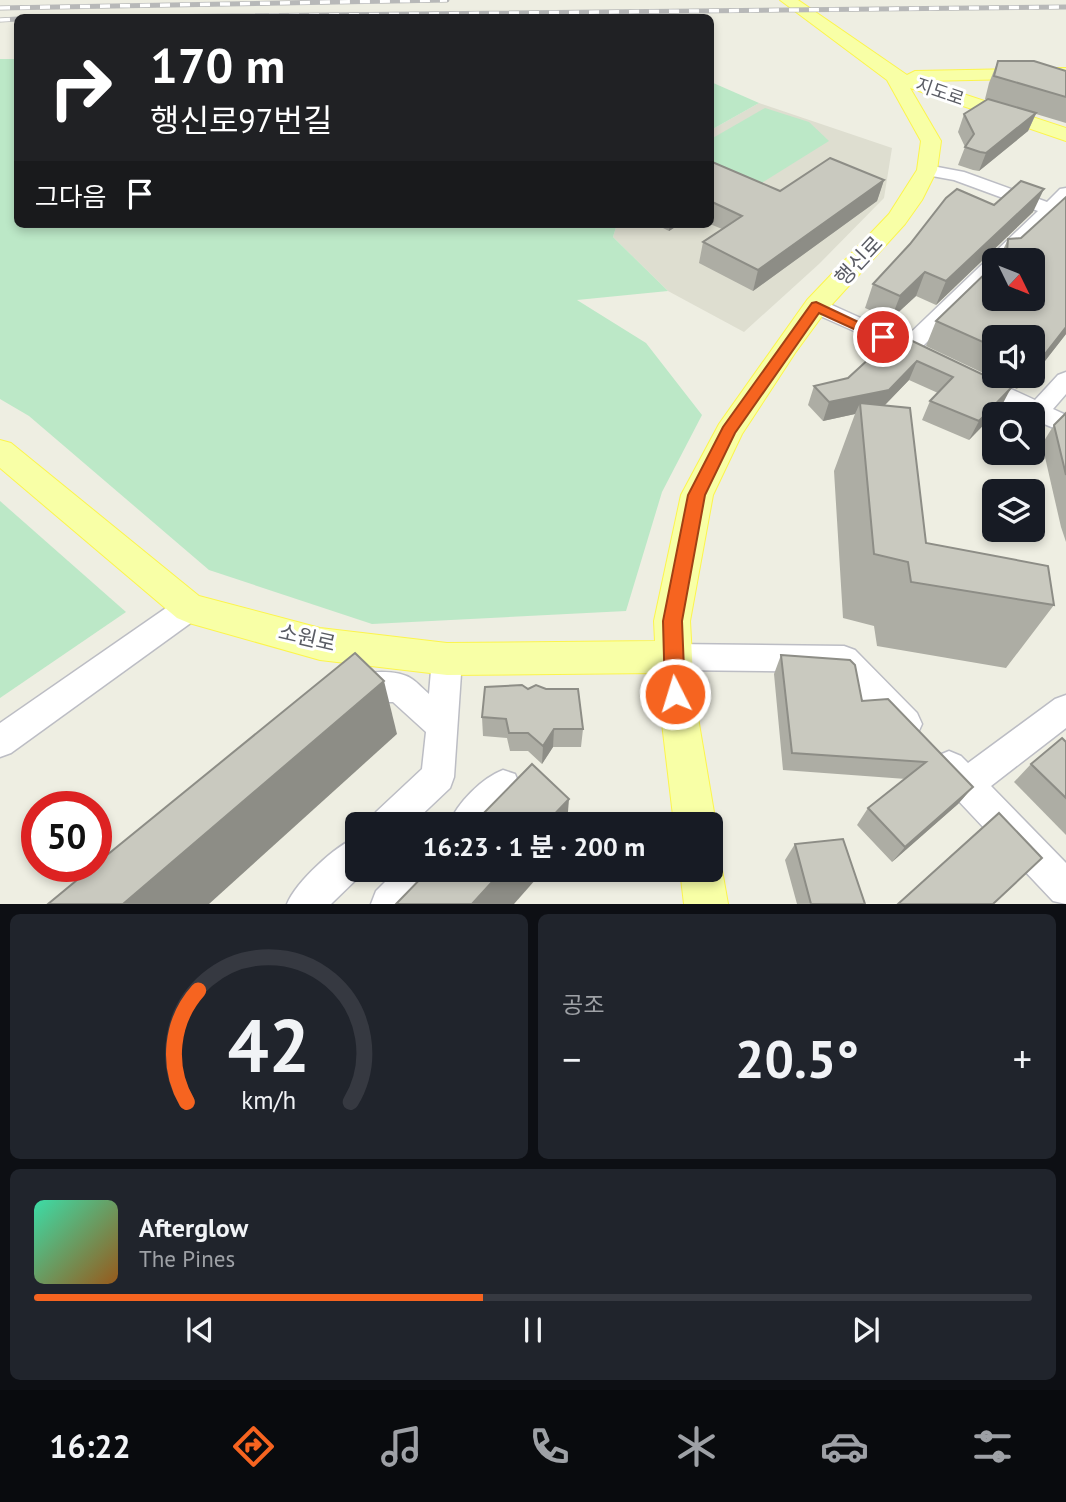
<!DOCTYPE html>
<html lang="ko">
<meta charset="utf-8">
<style>
body{margin:0;font-family:"PT Sans","Noto Sans KR",sans-serif;background:#20242c;color:#f1f3f6;height:100vh;display:flex;flex-direction:column;font-size:26px;white-space:nowrap}
*{box-sizing:border-box;margin:0}
p{font-size:23px;color:#9ea1a6}
.icon{flex:none;width:38px;height:38px;fill:none;stroke:currentColor;stroke-width:2;stroke-linecap:round;stroke-linejoin:round}
.map{position:relative;height:904px;overflow:hidden}
.sheet{display:flex;flex-direction:column;gap:10px;padding:10px;background:#0d0f14;flex:1}
.sheet>*{flex:none}
.guide{position:absolute;left:14px;top:14px;width:700px;height:214px;border-radius:10px;box-shadow:0 4px 10px #0003;background:#202124;color:#fff;overflow:hidden}
.needle{width:46px;rotate:133deg}
.fabs{position:absolute;left:982px;top:248px;display:grid;gap:14px}
.fabs a{display:grid;place-items:center;width:63px;height:63px;border-radius:10px;background:#171b24;box-shadow:0 4px 10px #0003;font-size:35px}
.speed{position:absolute;left:21px;top:791px;display:flex;gap:14px;font-size:35px;font-weight:700;text-align:center}
.speed>*{display:grid;place-content:center;width:91px;height:91px;border-radius:50%;background:#171b24;box-shadow:0 4px 10px #0003;line-height:1}
.speed .limit{border:10px solid #d22;background:#fff;color:#111}
.pin{position:absolute;display:grid;place-items:center;width:60px;height:60px;color:#fff;margin:-30px;border:4px solid #fff;border-radius:50%;box-shadow:0 2px 7px #0007}
.me{position:absolute;width:77px;margin:-38px;rotate:355deg;stroke-linejoin:round;filter:drop-shadow(0 0 5px #0008)}
.turn{display:flex;align-items:center;gap:24px;height:147px;padding:0 21px;font-size:32px}
.turn .icon{width:91px;height:91px;stroke-width:2.5}
.turn b{display:block;font-size:49px;line-height:60px}
.then{display:flex;align-items:center;height:66px;padding:0 21px;background:#0003;gap:14px;font-size:26px}
.big{font-size:52px;font-weight:700;line-height:1.1}
.sheet .widget{flex:1;display:flex;flex-direction:column;justify-content:center;gap:10px;min-width:0;padding:0 24px;border-radius:10px;background:#20242c}
.sheet .dial{align-items:center;gap:0}
.dial svg{height:182px;overflow:visible;fill:none;stroke:#363941;stroke-width:7;stroke-linecap:round;text-anchor:middle}
.dial text{fill:#f1f3f6;stroke:none}
.song{display:flex;align-items:center;gap:21px}
.cover{width:84px;height:84px;border-radius:10px;background:linear-gradient(135deg,hsl(160 70% 55%),hsl(30 70% 35%))}
.played{height:7px;border-radius:4px;background:linear-gradient(90deg,#f66420 45%,#363941 45%)}
.keys{display:flex;justify-content:space-around;direction:ltr}
.heat{display:flex;justify-content:space-between;align-items:center;font-size:38px;direction:ltr}
.sheet .tiles{flex:1;display:grid;gap:10px;grid-template-columns:1fr 1fr}
.widget:last-child{grid-column:span 2}
.trip{position:absolute;left:345px;top:812px;width:378px;height:70px;border-radius:10px;background:#171b24;box-shadow:0 4px 10px #0003;font-weight:700;line-height:70px;text-align:center}
.tab-bar{display:flex;height:112px;justify-content:space-around;align-items:center;background:#090b0e;color:#9ea1a6}
.tab-bar .icon{width:49px;height:49px}
.tab-bar .on{color:#f66420}
.tab-bar b{font-size:32px;color:#f1f3f6}
.map>svg:first-child{display:block}
.education{fill:#deded0}
.green{fill:#bce8c7}
.lines{fill:none;stroke-linecap:round;stroke-linejoin:round}
.minor-casing{stroke:#bcbdc4;stroke-width:3}
.major-casing{stroke:#fcf54d;stroke-width:2}
.minor{fill:#fff;fill-rule:evenodd}
.major{fill:#f8ffa6;fill-rule:evenodd}
.rail-casing{stroke:#b7b8b8;stroke-width:5}
.rail{stroke:#fff;stroke-width:3.5;stroke-dasharray:10;stroke-linecap:butt}
.wall{fill:#adada4;fill-rule:evenodd}
.shaded-wall{fill:#8d8d86}
.building{fill:#c9c9bf;stroke:#8d8d86;stroke-width:2}
.route{fill:#f66420;stroke:#a04115;stroke-width:2}
.labels{text-anchor:middle;stroke-width:6;stroke-linejoin:round;paint-order:stroke}
.far-street-label{font-size:18px;fill:#5a5c64;stroke:#fff}
.street-label{font-size:21px;fill:#5a5c64;stroke:#fff}
</style>
<div class="map">
<svg width="1066" height="904" viewBox="0 0 1066 904">
<rect width="100%" height="100%" fill="#eeeee2"/>
<polygon class="education" points="759,103 892,148 884,198 819,264 744,332 668,291 613,237 617,224 710,224 711,130"/>
<g class="green">
<polygon points="0,59 17,59 18,224 617,224 613,237 668,291 577,300 646,343 702,415 662,492 626,611 372,624 209,570 29,416 0,399"/>
<polygon points="711,82 759,103 711,130"/>
<polygon points="765,108 809,122 829,141 760,184 711,162 711,139"/>
<polygon points="0,501 126,612 0,698"/>
</g>
<g class="lines">
<g class="minor-casing">
<g id="minor">
<polygon points="927,165 964,172 1047,202 1060,189 1066,188 1066,203 1008,261 994,261 994,275 916,353 908,355 809,311 806,306 809,301 823,301 905,338 1038,211 954,180 921,174 918,170 921,166"/>
<polygon points="1066,372 1066,394 1053,409 1066,415 1066,433 1032,419 1032,415 1025,415 970,387 967,382 970,377 978,374 1035,400 1058,375"/>
<polygon points="189,596 199,599 203,608 199,617 11,753 0,757 0,723 179,599"/>
<polygon points="672,644 844,646 855,650 917,713 922,724 917,735 906,739 895,735 837,672 672,670 661,666 657,657 661,648"/>
<path d="M447,646L458,650L462,659L454,777L450,788L412,824H371L376,812L422,769L426,732L393,702H354L343,698L339,688L343,678C360,672 396,668 412,679C418,683 423,689 429,694L432,659L436,650Z"/>
<polygon points="1066,695 1066,728 991,786 1066,863 1066,904 1053,901 937,778 933,767 937,756 949,751 961,756 968,763 1055,699"/>
<path d="M503,770L515,774L520,786L515,798L489,824H449C457,803 482,778 503,770Z"/>
<path d="M357,837V870H366L331,904H287C296,882 335,846 357,837Z"/>
<polygon points="397,870 440,870 434,882 414,904 371,904 376,891"/>
</g>
</g>
<g class="major-casing">
<g id="major">
<polygon points="780,0 798,0 907,75 915,71 1066,68 1066,78 924,81 1066,128 1066,141 910,88 941,141 937,170 922,200 905,224 825,312 795,353 742,434 713,495 690,621 694,694 716,824 710,837 710,824 674,824 656,673 447,675 320,660 189,623 177,618 0,468 0,440 11,443 199,596 320,628 447,643 655,641 654,621 681,495 719,424 807,300 889,214 917,170 921,141 887,80"/>
<polygon points="710,852 716,855 722,870 728,904 684,904 680,870 710,870"/>
</g>
</g>
<use href="#minor" class="minor"/>
<use href="#major" class="major"/>
<g class="rail-casing">
<g id="rail">
<polyline points="0,8 447,0"/>
<polyline points="49,18 1066,7"/>
<polyline points="0,20 18,19"/>
</g>
</g>
<use href="#rail" class="rail"/>
</g>
<g class="wall">
<polygon points="998,61 1066,71 1066,123 1036,114 1028,131 979,171 973,170 958,165 965,147 958,132 964,114 987,99 985,99 989,83"/>
<polygon points="710,161 780,191 884,180 877,201 753,291 699,263 703,242 722,229 710,224"/>
<polygon points="994,205 1033,212 936,305 916,296 891,319 865,308 873,284"/>
<polygon points="655,224 680,224 669,231"/>
<path d="M1021,238L1066,334L1027,384L1022,382L1017,389L926,346L936,321L998,261L1008,239ZM994,338H1032V376H994Z"/>
<polygon points="883,327 1001,407 969,440 922,420 930,401 938,393 909,380 885,405 926,543 1054,605 1006,668 877,646 874,626 843,618 834,471 855,414 823,421 808,405 814,386 848,378 868,360 864,358 871,339"/>
<polygon points="1066,413 1066,542 1061,527 1042,444 1054,425"/>
<polygon points="781,655 862,701 973,787 958,804 892,862 857,825 868,808 906,779 783,770 774,674"/>
<polygon points="482,717 583,729 581,747 553,747 542,764 528,751 510,751 507,738 483,736"/>
<polygon points="1066,742 1066,835 1014,782 1031,764"/>
<polygon points="795,844 865,904 797,904 785,860"/>
</g>
<g class="shaded-wall">
<polygon points="1036,113 1028,131 979,171 986,153"/>
<polygon points="884,180 877,201 753,291 758,270"/>
<polygon points="1044,189 1033,212 936,305 946,281"/>
<polygon points="670,224 680,224 669,231"/>
<polygon points="925,272 916,296 891,319 900,296"/>
<polygon points="1066,327 1066,334 1027,384 1032,376 1041,359"/>
<polygon points="917,361 909,380 881,409 860,403 855,414 823,421 829,402"/>
<polygon points="1024,376 1026,376 1017,389"/>
<polygon points="1011,388 1001,407 969,440 979,421"/>
<polygon points="384,681 397,734 209,904 123,904"/>
<polygon points="554,729 553,747 542,764 543,746"/>
<polygon points="973,787 958,804 892,862 905,847"/>
<polygon points="569,799 567,824 545,824"/>
<polygon points="503,870 544,870 514,904 472,904"/>
</g>
<g class="building">
<polygon points="998,61 1034,61 1066,71 1066,97 994,76"/>
<polygon points="988,99 1036,113 986,153 980,152 965,147 974,134 964,114"/>
<polygon points="830,158 884,180 758,270 703,242 742,216 710,201 710,161 780,191"/>
<polygon points="1021,181 1044,189 946,281 925,272 900,296 873,284 910,244 946,198 957,189 994,205"/>
<polygon points="1066,197 1066,327 1041,359 1036,357 1032,361 1032,338 994,338 994,347 936,321 994,265 994,299 1032,299 1032,261 999,261 1007,252 1008,239 1021,238"/>
<polygon points="883,327 1011,388 979,421 930,401 953,377 917,361 889,390 829,402 814,386 848,378 884,345 871,339"/>
<polygon points="860,403 910,408 926,543 1048,566 1054,605 911,582 908,562 874,554"/>
<polygon points="1066,413 1066,475 1054,425"/>
<polygon points="355,653 384,681 123,904 48,904 94,866 96,866 96,864"/>
<polygon points="781,655 850,660 855,665 862,701 888,699 973,787 905,847 868,808 926,762 792,753"/>
<polygon points="522,685 528,689 536,685 546,689 578,689 583,729 554,729 543,746 528,733 509,733 506,719 482,717 485,687"/>
<polygon points="1062,738 1066,742 1066,798 1031,764"/>
<polygon points="532,764 569,799 545,824 473,824"/>
<polygon points="999,813 1042,858 993,904 898,904"/>
<polygon points="843,839 865,904 811,904 795,844"/>
<polygon points="429,870 503,870 472,904 396,904"/>
</g>
<polygon class="route" points="816,302 890,337 888,340 878,340 819,313 735,433 705,495 682,621 685,694 682,700 675,703 668,700 665,694 663,621 688,495 723,427 812,303"/>
<g class="labels">
<g class="far-street-label">
<text transform="translate(940 92) rotate(19)" y="6">지도로</text>
</g>
<g class="street-label">
<text transform="translate(859 261) rotate(-47)" y="7">행신로</text>
<text transform="translate(307 638) rotate(13)" y="7">소원로</text>
</g>
</g>
</svg>
<div class="fabs">
<a><svg class="needle" viewBox="-14 -14 28 28"><path d="M0-13l5 13h-10z" fill="#e53935"/><path d="M0 13l5-13h-10z" fill="#9ea1a6"/></svg></a>
<a><svg class="icon" aria-label="sound" viewBox="0 0 24 24"><path d="M4 9h4l5-4v14l-5-4H4zM17 9q2 3 0 6"/></svg></a>
<a><svg class="icon" aria-label="search" viewBox="0 0 24 24"><circle cx="10" cy="10" r="6"/><path d="M15 15l6 6"/></svg></a>
<a><svg class="icon" aria-label="layers" viewBox="0 0 24 24"><path d="M12 4l9 5-9 5-9-5zM3 14l9 5 9-5"/></svg></a>
</div>
<div class="speed"><div class="limit">50</div></div>
<div class="pin" style="left:883px;top:337px;background:#d93025"><svg class="icon" aria-label="arrive" viewBox="0 0 24 24"><path d="M6 21V4h12l-3 4 3 4H6"/></svg></div>
<svg class="me" style="left:675px;top:694px" viewBox="-20 -20 40 40"><circle r="17" fill="#f66420" stroke="#fff" stroke-width="3"/><path d="M0-11L8 9 0 5-8 9z" fill="#fff"/></svg>
<div class="trip">16:23 · 1 분 · 200 m</div>
<div class="guide">
<div class="turn"><svg class="icon" aria-label="right" viewBox="0 0 24 24"><path d="M7 20v-9h11M14 6l5 5-5 5"/></svg><div><b>170 m</b>행신로97번길</div></div>
<div class="then">그다음<svg class="icon" aria-label="arrive" viewBox="0 0 24 24"><path d="M6 21V4h12l-3 4 3 4H6"/></svg></div>
</div>
</div>
<section class="sheet">
<div class="tiles">
<div class="widget dial"><svg viewBox="0 0 100 80">
<path d="M14 69A42 42 0 1 1 86 69"/>
<path d="M14 69A42 42 0 0 1 19 20" stroke="#f66420"/>
<text x="50" y="56" font-size="32" font-weight="700">42</text>
<text x="50" y="72" font-size="11">km/h</text>
</svg></div>
<div class="widget"><p>공조</p>
<div class="heat"><a>−</a><b class="big">20.5°</b><a>+</a></div>
</div>
<div class="widget">
<div class="song"><i class="cover"></i><div><b>Afterglow</b><p>The Pines</p></div></div>
<div class="played"></div>
<div class="keys"><svg class="icon" aria-label="previous" viewBox="0 0 24 24"><path d="M18 5L8 12l10 7zM5 5v14"/></svg><svg class="icon" aria-label="pause" viewBox="0 0 24 24"><path d="M8 5v14M16 5v14"/></svg><svg class="icon" aria-label="next" viewBox="0 0 24 24"><path d="M6 5l10 7-10 7zM19 5v14"/></svg></div>
</div>
</div>
</section>
<nav class="tab-bar">
<b>16:22</b>
<svg class="icon on" aria-label="directions" viewBox="0 0 24 24"><path d="M12 3l9 9-9 9-9-9zM9 14v-3h6M13 9l2 2-2 2"/></svg>
<svg class="icon" aria-label="music" viewBox="0 0 24 24"><path d="M9 18V5l10-2v13"/><circle cx="6" cy="18" r="3"/><circle cx="16" cy="16" r="3"/></svg>
<svg class="icon" aria-label="phone" viewBox="0 0 24 24"><path d="M5 4h4l2 5-3 2q2 4 5 5l2-3 5 2v4C11 20 4 13 5 4z"/></svg>
<svg class="icon" aria-label="climate" viewBox="0 0 24 24"><path d="M12 3v18M4 7l16 10M4 17L20 7"/></svg>
<svg class="icon" aria-label="car" viewBox="0 0 24 24"><path d="M5 17H2v-5l4-1 3-4h7l3 4 3 1v5h-3M9 17h6M6 11h13"/><circle cx="7" cy="17" r="2"/><circle cx="17" cy="17" r="2"/></svg>
<svg class="icon" aria-label="filters" viewBox="0 0 24 24"><path d="M4 7h16M4 17h16"/><circle cx="9" cy="7" r="2"/><circle cx="15" cy="17" r="2"/></svg>
</nav>
